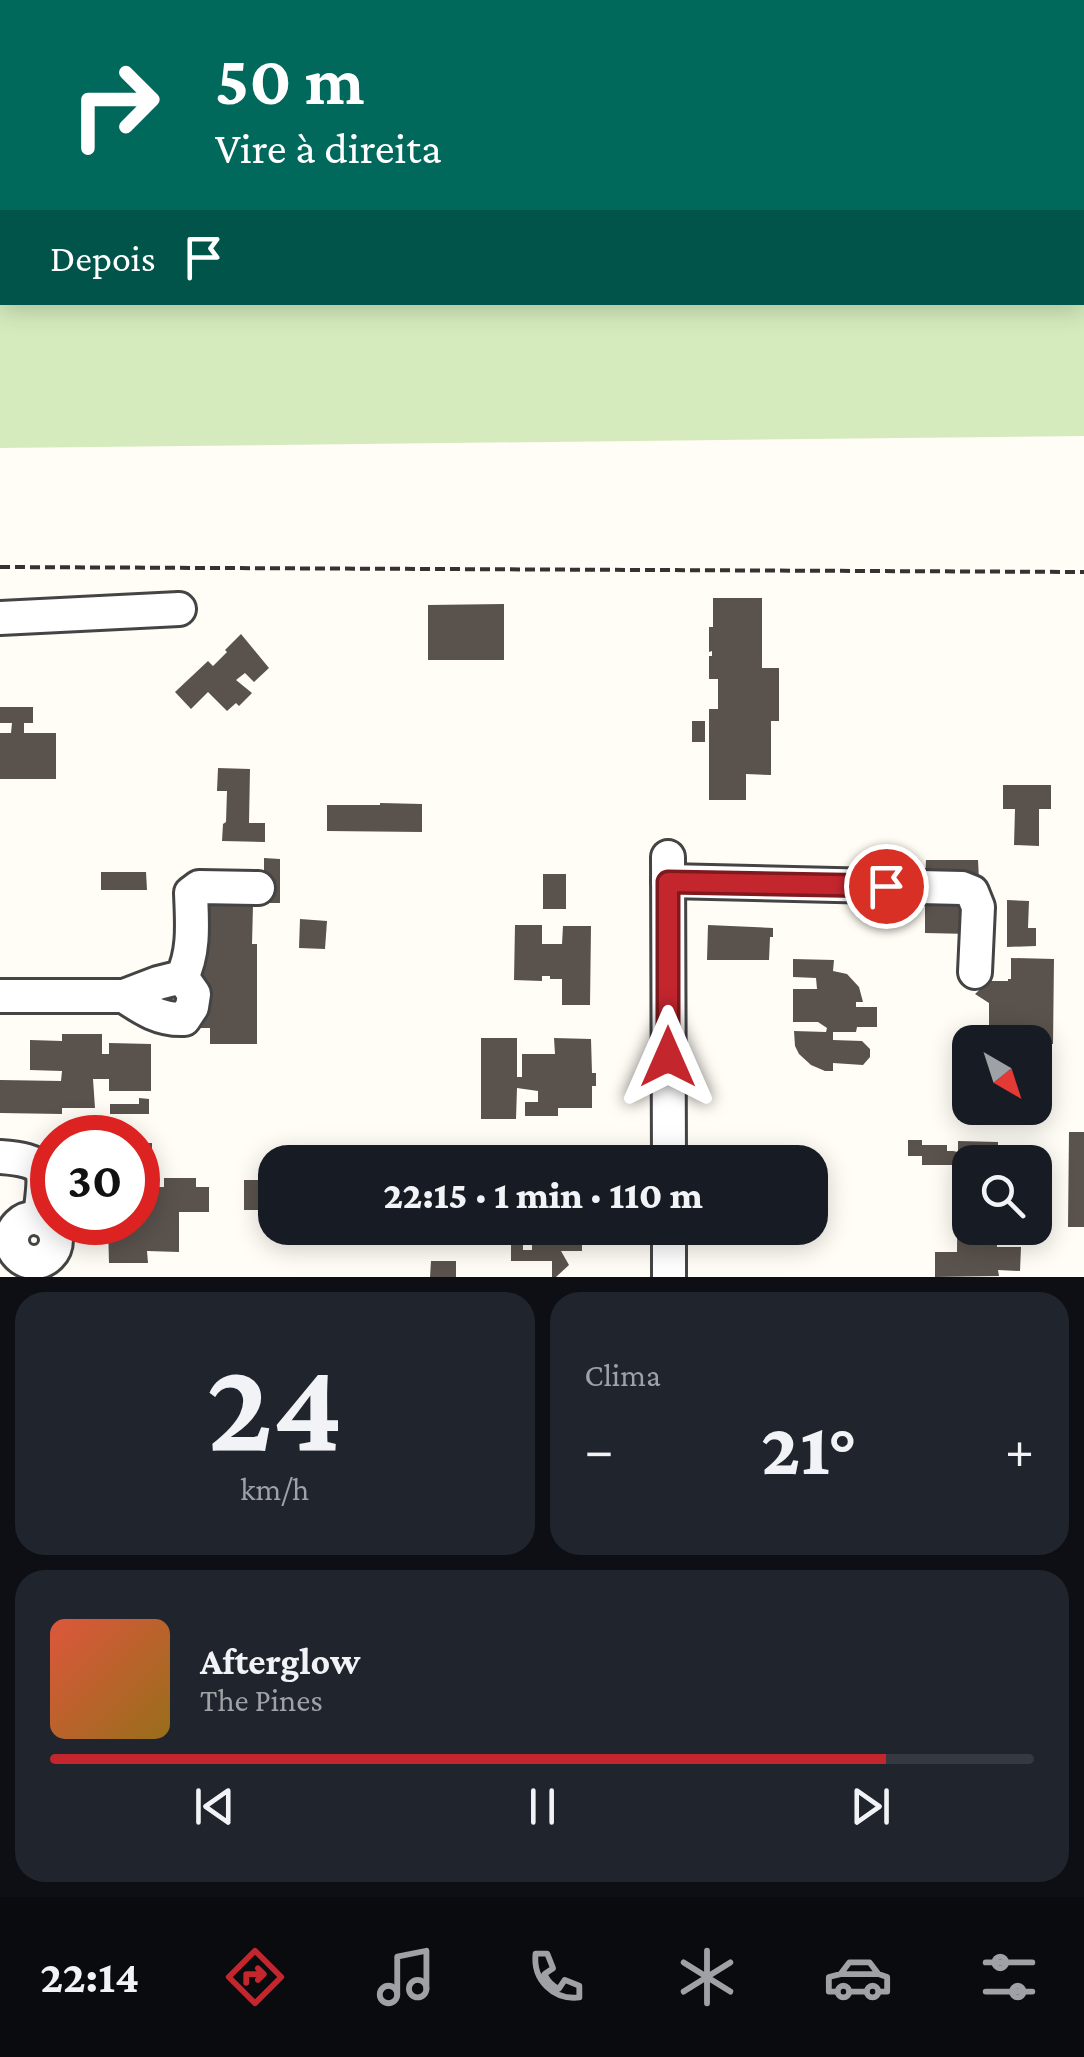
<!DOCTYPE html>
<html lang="pt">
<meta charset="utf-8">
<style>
body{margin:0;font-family:"Crimson Pro",serif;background:#20242c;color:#f1f3f6;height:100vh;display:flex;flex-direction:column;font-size:38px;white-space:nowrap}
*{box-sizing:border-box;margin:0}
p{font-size:32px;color:#9ea1a6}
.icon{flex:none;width:55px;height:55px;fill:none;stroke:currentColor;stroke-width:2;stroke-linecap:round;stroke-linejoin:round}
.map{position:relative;height:1277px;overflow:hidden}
.side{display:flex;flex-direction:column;gap:15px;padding:15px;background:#0d0f14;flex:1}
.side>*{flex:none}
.hud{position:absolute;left:0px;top:0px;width:1085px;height:305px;box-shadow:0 5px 25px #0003;background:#00695c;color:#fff;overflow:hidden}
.needle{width:65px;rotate:141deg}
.tools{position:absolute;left:952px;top:1025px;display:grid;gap:20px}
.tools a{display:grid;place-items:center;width:100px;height:100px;border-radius:20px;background:#171b24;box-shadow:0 5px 25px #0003;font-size:50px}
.speed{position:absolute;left:30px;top:1115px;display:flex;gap:20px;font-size:50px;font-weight:700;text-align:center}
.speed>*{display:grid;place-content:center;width:130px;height:130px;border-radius:50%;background:#171b24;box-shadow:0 5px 25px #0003;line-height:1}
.speed .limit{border:15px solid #d22;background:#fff;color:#111}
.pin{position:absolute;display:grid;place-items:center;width:85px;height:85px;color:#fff;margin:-42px;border:5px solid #fff;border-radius:50%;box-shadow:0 2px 10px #0007}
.me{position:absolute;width:110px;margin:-55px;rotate:0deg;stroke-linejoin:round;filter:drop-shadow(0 0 8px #0008)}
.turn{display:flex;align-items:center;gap:35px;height:210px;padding:0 50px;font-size:45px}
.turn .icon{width:130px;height:130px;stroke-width:2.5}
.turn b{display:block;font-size:70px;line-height:85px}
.then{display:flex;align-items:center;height:95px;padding:0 50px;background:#0003;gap:20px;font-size:38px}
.big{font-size:75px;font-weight:800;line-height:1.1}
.side .widget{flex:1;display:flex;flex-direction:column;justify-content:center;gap:15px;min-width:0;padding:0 35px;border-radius:30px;background:#20242c}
.side .dial{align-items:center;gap:0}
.dial b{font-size:130px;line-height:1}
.song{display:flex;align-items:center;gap:30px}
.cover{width:120px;height:120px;border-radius:15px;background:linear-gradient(135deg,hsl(10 70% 55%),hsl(40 70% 35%))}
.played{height:10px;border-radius:5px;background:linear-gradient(90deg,#c4262e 85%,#363941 85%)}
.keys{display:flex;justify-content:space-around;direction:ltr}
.heat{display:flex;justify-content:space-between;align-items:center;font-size:55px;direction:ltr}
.side .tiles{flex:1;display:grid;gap:15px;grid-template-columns:1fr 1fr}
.widget:last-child{grid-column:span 2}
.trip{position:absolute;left:258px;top:1145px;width:570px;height:100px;border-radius:30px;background:#171b24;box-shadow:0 5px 25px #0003;font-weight:800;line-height:100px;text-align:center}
.menu{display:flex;height:160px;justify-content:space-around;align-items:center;background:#090b0e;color:#9ea1a6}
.menu .icon{width:70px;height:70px}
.menu .on{color:#c4262e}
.menu b{font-size:45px;color:#f1f3f6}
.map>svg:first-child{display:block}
.green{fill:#d5ebbd;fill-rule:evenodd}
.building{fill:#5a524d}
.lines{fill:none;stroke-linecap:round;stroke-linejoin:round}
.minor-casing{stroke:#444;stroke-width:38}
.path{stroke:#333;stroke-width:4;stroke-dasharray:10 5;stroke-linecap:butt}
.minor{stroke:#fff;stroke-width:32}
.route-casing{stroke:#7f191e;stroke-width:25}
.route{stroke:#c4262e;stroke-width:18}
</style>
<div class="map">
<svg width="1084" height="1277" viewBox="0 0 1084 1277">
<rect width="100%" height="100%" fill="#fffdf5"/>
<path class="green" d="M0,0H1084V436L0,448ZM2,2H1082V302H2Z"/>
<g class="building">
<polygon points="713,598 762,598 762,668 779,668 779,721 771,721 771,775 746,774 746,800 709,800 709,709 718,709 718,679 709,679 709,656 712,656 712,651 709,652 709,627 713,627"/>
<polygon points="504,604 504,660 428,660 428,605"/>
<polygon points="241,634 269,668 254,682 245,673 236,680 252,693 239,706 236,703 227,711 208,692 191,709 175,692 208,661 213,666 227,652 225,650"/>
<polygon points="0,707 33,707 33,723 24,723 24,733 56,733 56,779 0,779 0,733 11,733 12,723 0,723"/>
<rect x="692" y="721" width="13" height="21"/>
<polygon points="218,768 250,769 249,823 265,823 265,842 222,841 223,824 226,822 227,791 217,791"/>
<polygon points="1003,785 1051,785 1051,809 1039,809 1039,846 1014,845 1015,809 1003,809"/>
<polygon points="380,803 422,804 422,832 327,831 327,805 380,805"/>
<polygon points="264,858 280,859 280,903 264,903"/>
<polygon points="926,860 978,860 979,880 925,880"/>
<polygon points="101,872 146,872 147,890 101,890"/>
<rect x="543" y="874" width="23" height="35"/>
<polygon points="1007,900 1029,901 1028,928 1036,928 1036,946 1007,947"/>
<polygon points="925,902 971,902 970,934 925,933"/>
<polygon points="204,904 253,905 252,944 257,944 257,1044 210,1044 210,1028 195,1028"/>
<polygon points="300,919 327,921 325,949 299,948"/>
<polygon points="515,925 542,925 542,944 562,944 563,926 591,926 590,1005 562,1005 562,979 550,979 550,976 542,976 542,981 514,980"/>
<polygon points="708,925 773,928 773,937 770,937 769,960 707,960"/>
<polygon points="1011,958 1054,959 1053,1044 1002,1042 1002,1035 991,1035 991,1030 989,1030 989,1003 975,994 989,981 1008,981 1008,979 1011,979"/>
<polygon points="793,959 834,960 833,971 847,974 859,987 863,1002 856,1002 856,1007 877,1007 877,1027 857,1027 856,1032 833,1032 833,1040 862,1041 870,1049 870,1057 863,1065 833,1063 833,1071 825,1071 811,1065 799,1054 795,1046 794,1031 826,1032 827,1028 818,1022 793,1022 793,989 817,989 816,978 793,977"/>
<polygon points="62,1034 102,1034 102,1054 109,1054 109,1043 151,1044 151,1091 109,1091 109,1079 93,1079 95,1108 62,1108 62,1114 0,1113 0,1080 61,1081 62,1071 30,1070 30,1040 62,1041"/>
<polygon points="481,1038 517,1038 517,1077 522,1077 522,1054 555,1054 554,1038 591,1039 592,1073 596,1073 596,1086 592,1086 592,1108 558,1108 558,1116 525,1116 525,1102 538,1102 538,1091 517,1088 516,1119 481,1119"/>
<polygon points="1035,1076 1043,1076 1043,1117 1002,1117 1002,1108 1035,1108"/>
<polygon points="139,1098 149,1099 149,1114 110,1114 110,1104 139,1104"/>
<polygon points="1069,1132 1084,1132 1084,1227 1068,1227"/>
<polygon points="908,1140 922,1140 922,1145 947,1145 947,1151 953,1151 958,1152 958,1141 998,1142 998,1162 970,1162 970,1228 1022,1228 1022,1240 997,1240 997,1247 1021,1247 1020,1271 998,1270 999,1276 935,1277 935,1252 957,1252 958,1165 922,1165 922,1156 908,1156"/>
<rect x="138" y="1143" width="14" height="48"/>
<polygon points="164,1178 196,1178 196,1187 209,1187 209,1212 179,1212 179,1252 147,1251 148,1263 109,1263 108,1226 104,1226 103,1222 138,1222 138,1194 154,1194 154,1187 164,1187"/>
<rect x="244" y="1180" width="21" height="30"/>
<polygon points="511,1228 523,1228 523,1250 532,1250 532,1228 582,1228 582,1251 561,1251 569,1265 556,1277 552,1277 552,1261 511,1261"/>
<polygon points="431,1261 456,1261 456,1277 430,1277"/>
</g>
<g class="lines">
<g class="minor-casing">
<g id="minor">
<polyline points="0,618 179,609"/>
<polyline points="668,857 669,1162"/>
<polyline points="668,881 962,888 972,892 978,907 975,972"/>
<path d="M0,996H124L158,983L182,977C195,951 192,921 191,893L199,887L258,888"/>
<path d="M124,996C143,1009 160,1020 184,1019L192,1007L194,994L182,977"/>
<path d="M0,1157C54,1161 44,1172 40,1219"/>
<circle cx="34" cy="1240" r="22"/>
<polyline points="669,1228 669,1277"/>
</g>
</g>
<polyline class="path" points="0,567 1084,572"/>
<use href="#minor" class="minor"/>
</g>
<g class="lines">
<g class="route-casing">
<polyline id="route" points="668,1057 668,882 886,886"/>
</g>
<use href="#route" class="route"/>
</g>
</svg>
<div class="tools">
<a><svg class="needle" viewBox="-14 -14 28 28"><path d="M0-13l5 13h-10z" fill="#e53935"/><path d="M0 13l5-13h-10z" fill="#9ea1a6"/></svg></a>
<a><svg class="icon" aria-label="search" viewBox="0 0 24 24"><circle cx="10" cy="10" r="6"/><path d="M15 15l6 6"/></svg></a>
</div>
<div class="speed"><div class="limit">30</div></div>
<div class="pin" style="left:886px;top:886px;background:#d93025"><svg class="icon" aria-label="arrive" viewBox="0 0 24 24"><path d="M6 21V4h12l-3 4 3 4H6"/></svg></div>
<svg class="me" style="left:668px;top:1057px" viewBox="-20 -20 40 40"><path d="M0-17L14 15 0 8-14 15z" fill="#c4262e" stroke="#fff" stroke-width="4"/></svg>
<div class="trip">22:15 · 1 min · 110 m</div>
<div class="hud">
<div class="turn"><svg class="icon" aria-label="right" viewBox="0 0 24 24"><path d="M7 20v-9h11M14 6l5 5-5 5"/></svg><div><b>50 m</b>Vire à direita</div></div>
<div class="then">Depois<svg class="icon" aria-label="arrive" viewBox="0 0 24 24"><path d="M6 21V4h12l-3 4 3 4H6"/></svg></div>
</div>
</div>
<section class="side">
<div class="tiles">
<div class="widget dial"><b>24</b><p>km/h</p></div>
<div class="widget"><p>Clima</p>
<div class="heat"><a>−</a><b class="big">21°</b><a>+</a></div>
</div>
<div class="widget">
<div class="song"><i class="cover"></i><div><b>Afterglow</b><p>The Pines</p></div></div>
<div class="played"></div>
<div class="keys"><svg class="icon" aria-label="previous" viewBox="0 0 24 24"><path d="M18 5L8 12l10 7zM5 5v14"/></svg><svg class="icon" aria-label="pause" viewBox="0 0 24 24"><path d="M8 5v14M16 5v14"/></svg><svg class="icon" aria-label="next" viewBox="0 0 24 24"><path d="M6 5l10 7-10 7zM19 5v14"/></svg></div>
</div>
</div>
</section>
<nav class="menu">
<b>22:14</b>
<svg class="icon on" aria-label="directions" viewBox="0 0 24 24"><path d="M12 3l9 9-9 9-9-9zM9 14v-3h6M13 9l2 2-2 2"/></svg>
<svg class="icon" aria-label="music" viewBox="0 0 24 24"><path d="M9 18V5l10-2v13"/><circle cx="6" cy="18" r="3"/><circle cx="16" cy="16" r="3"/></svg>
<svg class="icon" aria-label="phone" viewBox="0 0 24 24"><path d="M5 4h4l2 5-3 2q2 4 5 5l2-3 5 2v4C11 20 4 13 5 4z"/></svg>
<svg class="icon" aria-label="climate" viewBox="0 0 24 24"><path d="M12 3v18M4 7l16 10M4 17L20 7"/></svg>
<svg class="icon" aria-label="car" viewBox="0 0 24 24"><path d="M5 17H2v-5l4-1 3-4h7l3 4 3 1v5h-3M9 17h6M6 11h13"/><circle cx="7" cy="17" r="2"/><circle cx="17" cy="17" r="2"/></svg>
<svg class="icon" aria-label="filters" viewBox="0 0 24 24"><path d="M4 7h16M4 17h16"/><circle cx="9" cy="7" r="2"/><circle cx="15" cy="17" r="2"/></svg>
</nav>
